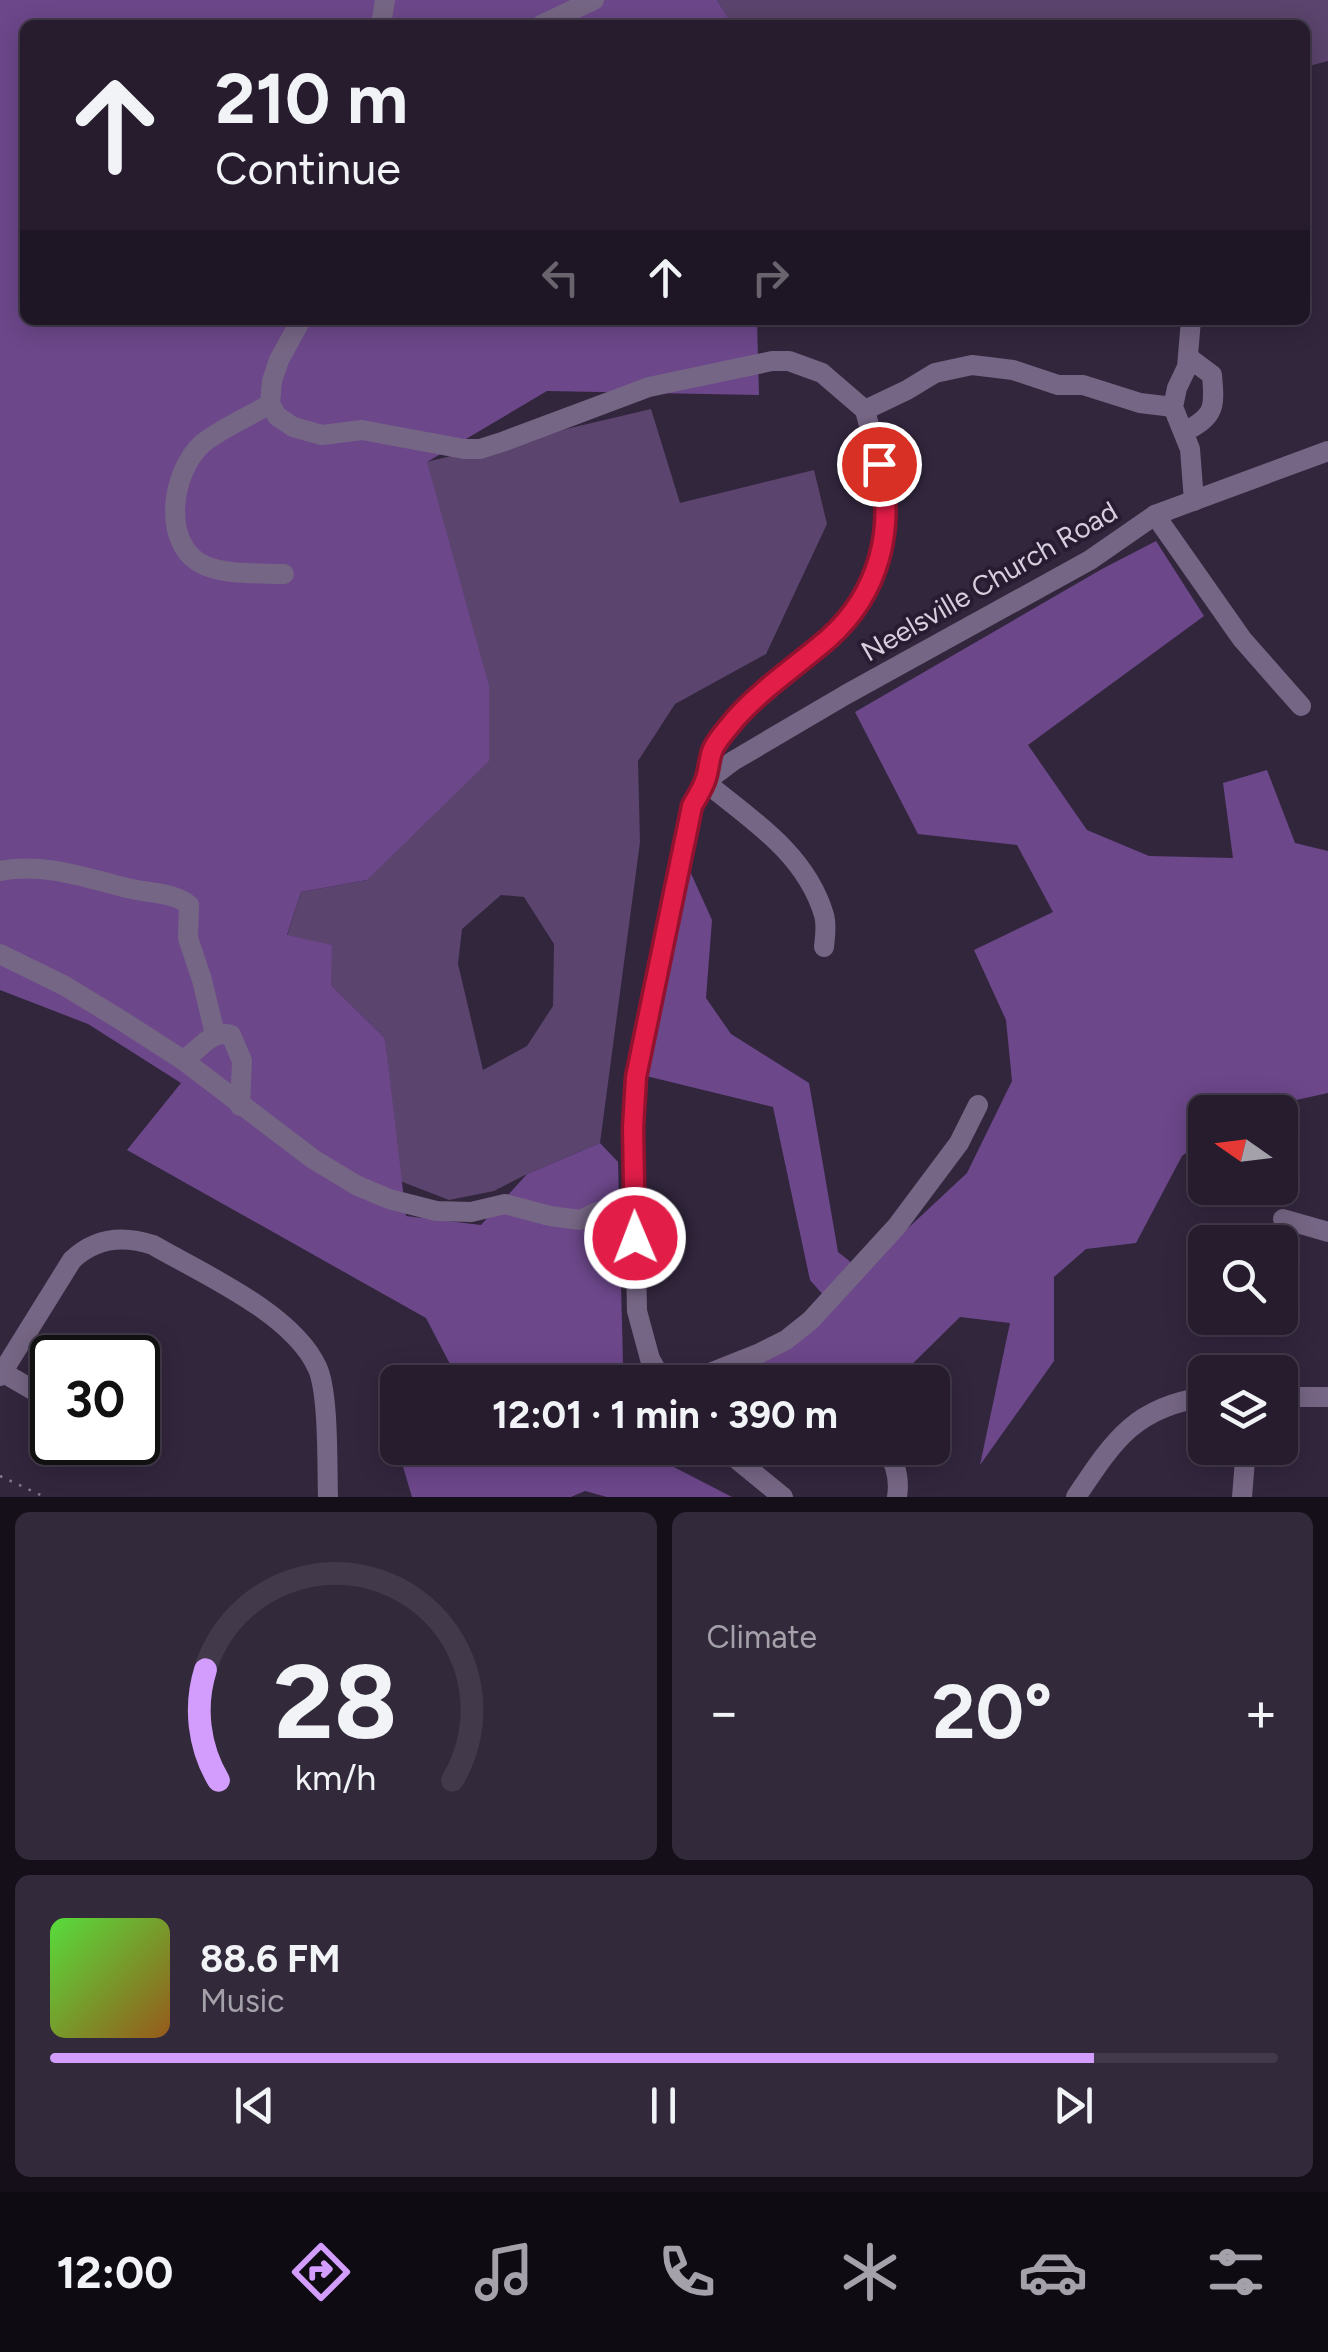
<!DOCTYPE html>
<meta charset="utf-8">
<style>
body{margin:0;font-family:Figtree,sans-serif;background:#32293a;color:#f1f3f6;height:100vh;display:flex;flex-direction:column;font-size:38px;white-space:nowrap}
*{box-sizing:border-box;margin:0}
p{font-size:32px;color:#a4a1aa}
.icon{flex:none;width:55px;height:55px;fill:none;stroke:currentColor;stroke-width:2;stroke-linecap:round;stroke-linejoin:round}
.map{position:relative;height:1497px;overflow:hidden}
.sheet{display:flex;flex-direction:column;gap:15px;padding:15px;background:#150f19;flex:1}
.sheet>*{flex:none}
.top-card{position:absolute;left:20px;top:20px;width:1290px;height:305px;border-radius:15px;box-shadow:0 5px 25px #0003,0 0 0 2px #423a4a;background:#261c2e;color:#f1f3f6;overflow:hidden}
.needle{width:65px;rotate:284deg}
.fabs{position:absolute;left:1188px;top:1095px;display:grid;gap:20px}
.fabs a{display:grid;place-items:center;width:110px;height:110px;border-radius:15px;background:#261c2e;box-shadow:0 5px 25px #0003,0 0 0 2px #423a4a;font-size:50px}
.speed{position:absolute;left:30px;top:1335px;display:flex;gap:20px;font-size:50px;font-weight:700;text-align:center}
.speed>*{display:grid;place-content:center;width:130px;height:130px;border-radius:50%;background:#261c2e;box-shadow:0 5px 25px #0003,0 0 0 2px #423a4a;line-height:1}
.speed .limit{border:5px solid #111;border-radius:15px;background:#fff;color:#111}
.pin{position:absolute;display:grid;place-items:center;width:85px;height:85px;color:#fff;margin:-42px;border:5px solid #fff;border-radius:50%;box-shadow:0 2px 10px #0007}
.me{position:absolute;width:110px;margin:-55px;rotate:359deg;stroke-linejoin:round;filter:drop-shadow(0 0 8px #0008)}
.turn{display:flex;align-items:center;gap:35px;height:210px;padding:0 30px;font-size:45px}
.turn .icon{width:130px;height:130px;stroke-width:2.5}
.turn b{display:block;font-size:70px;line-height:85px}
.lanes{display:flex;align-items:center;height:95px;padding:0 30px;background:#0003;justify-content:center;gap:50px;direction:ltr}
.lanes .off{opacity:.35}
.big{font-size:75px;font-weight:700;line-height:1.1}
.sheet .card{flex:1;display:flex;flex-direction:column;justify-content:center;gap:15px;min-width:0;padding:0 35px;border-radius:15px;background:#32293a}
.sheet .dial{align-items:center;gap:0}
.dial svg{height:260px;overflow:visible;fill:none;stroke:#423a4a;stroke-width:7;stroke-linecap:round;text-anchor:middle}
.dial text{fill:#f1f3f6;stroke:none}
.song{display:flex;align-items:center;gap:30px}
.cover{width:120px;height:120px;border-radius:15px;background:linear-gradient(135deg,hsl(110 70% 55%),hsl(30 70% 35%))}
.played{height:10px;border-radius:5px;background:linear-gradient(90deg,#d29dfd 85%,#423a4a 85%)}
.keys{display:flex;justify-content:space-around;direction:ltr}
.heat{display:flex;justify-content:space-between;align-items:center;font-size:55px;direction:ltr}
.sheet .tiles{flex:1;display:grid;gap:15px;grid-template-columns:1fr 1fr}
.card:last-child{grid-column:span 2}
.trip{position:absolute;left:380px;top:1365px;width:570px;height:100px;border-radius:15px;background:#261c2e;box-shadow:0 5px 25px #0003,0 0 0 2px #423a4a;font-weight:700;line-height:100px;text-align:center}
.tab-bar{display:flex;height:160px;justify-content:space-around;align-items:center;background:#0f0b12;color:#a4a1aa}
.tab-bar .icon{width:70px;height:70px}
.tab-bar .on{color:#d29dfd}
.tab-bar b{font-size:45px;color:#f1f3f6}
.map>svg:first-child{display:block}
.green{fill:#5b446d;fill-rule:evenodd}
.forest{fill:#6c478a}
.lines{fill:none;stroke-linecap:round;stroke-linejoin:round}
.path{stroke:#847a8d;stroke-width:2.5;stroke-dasharray:2.5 8;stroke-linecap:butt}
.minor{stroke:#766685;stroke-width:20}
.route-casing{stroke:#92132f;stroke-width:25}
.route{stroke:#e11d48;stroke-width:18}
.labels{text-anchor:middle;stroke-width:8;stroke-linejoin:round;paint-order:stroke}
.street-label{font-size:28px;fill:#d6cedd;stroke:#281c32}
</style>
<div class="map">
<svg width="1328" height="1497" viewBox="0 0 1328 1497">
<rect width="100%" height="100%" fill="#32263d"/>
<g class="green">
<polygon points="717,0 1328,0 1328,61 1305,67 1305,25 733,25"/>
<path d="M651,409L680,503L814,470L827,524L766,654L675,704L638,761L640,842L600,1143L527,1174L494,1191L449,1200L400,1181L385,1038L331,985L287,936L301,892L367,880L488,686L426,462ZM501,895L524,897L554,944L553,1006L527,1046L483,1070L458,964L462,929Z"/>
</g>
<g class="forest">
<polygon points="0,0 717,0 733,25 25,25 25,320 757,320 759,395 547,391 427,462 489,686 489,761 367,880 301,892 287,935 332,945 331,985 385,1038 406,1216 481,1225 527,1174 600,1143 618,1162 623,1364 639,1382 439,1382 451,1366 426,1318 127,1150 181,1083 88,1024 0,990"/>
<polygon points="1156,541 1204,616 1028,745 1087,830 1149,856 1233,858 1223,783 1267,770 1295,843 1328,851 1328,1093 1241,1112 1205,1112 1205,1138 1182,1156 1136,1243 1086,1249 1054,1277 1054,1361 980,1465 1010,1323 960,1317 894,1382 730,1382 825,1297 810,1280 773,1107 646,1076 689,869 712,920 706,998 731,1034 809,1083 838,1252 862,1271 967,1173 1012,1081 1006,1020 974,950 1053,912 1017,845 918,834 855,712 1102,569"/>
<polygon points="397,1441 398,1448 664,1448 666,1463 732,1497 607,1497 585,1491 571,1497 412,1497 396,1443"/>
</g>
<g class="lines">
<polyline class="path" points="0,1476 45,1497"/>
<g class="minor">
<polyline points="381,25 385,0"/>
<polyline points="541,25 594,0"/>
<path d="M301,320L279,360L272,381L270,404L277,416L293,427L322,435L362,430L464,449H480L502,442L649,387L772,361H789L822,373L865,410L886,491V525L880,559L868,589L852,612L833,635L738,716L713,748L705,782C752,820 806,854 824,915C827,925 825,937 824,947"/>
<polyline points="1191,320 1187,367 1177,388 1173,407 1190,449 1194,501"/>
<path d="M270,404C250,416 220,429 202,444C171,472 160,547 206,566C229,575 260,573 284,574"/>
<polyline points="865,410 907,390 935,373 972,365 1013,370 1058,385 1083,385 1140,403 1173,407"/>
<path d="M1184,432C1215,416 1215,408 1212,375L1188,357"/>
<polyline points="1155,515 1242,639 1301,706"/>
<path d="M0,871C43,862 87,878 127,888C147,893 173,892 189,905L188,938L202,980L215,1034"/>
<polyline points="0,954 65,986 124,1022 183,1060 313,1159 356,1185 389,1199 436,1211 471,1212 505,1204 550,1216 580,1220 597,1212 635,1202"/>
<path d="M183,1060C199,1051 211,1029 231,1035L242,1061L240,1106"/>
<polyline points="1283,1219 1328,1232"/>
<polyline points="2,1372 52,1401"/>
<path d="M0,1376L72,1260C95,1238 123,1235 153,1245C203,1274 292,1313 317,1367C329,1391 327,1467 328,1497"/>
<polyline points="663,1382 650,1359 637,1311 633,1128 636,1077 645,1026 692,806 705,782 733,761 847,694 1090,560 1155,515 1328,451"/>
<polyline points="687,1382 760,1353 786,1340 811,1320 897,1226 959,1143 978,1105"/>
<polyline points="1280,1397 1328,1397"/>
<polyline points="131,1442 135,1444 150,1437"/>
<polyline points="723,1448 783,1497"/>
<path d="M885,1448C896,1463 900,1478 897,1497"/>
<path d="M1076,1497C1113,1442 1134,1407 1205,1397"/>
<polyline points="1242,1497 1246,1448"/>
</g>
</g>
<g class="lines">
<g class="route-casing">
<path id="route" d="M635,1238L633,1128L636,1077L692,806C697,797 703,788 706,778C709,769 709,758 713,749C718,738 729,727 736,718C763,688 799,664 829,638C879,593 896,528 879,464"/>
</g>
<use href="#route" class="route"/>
</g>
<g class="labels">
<g class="street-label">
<text transform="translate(989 581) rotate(-30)" y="10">Neelsville Church Road</text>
</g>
</g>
</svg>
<div class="fabs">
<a><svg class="needle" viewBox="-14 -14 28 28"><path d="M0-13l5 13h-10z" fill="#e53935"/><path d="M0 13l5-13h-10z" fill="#a4a1aa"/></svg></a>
<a><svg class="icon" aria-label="search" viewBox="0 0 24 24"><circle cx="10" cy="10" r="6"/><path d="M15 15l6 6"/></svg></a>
<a><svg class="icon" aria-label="layers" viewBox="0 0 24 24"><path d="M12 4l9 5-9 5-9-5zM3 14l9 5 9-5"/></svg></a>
</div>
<div class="speed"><div class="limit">30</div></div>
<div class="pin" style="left:879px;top:464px;background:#d93025"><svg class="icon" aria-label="arrive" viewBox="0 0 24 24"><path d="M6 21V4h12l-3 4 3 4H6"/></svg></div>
<svg class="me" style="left:635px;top:1238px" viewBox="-20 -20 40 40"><circle r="17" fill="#e11d48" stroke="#fff" stroke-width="3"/><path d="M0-11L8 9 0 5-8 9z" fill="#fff"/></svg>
<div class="trip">12:01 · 1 min · 390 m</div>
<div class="top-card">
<div class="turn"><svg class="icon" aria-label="ahead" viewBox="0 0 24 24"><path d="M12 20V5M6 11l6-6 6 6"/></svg><div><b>210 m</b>Continue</div></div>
<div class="lanes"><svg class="icon off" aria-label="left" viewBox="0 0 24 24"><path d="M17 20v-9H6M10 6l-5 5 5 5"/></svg><svg class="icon" aria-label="ahead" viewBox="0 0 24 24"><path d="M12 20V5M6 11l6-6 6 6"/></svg><svg class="icon off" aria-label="right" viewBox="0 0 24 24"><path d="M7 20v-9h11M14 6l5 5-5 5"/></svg></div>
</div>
</div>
<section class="sheet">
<div class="tiles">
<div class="card dial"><svg viewBox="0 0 100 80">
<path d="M14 69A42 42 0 1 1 86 69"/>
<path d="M14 69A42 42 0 0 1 10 35" stroke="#d29dfd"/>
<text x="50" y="56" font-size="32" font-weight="700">28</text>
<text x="50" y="72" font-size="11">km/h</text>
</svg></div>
<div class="card"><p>Climate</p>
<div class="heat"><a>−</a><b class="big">20°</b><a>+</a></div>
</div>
<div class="card">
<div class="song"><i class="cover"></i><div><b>88.6 FM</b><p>Music</p></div></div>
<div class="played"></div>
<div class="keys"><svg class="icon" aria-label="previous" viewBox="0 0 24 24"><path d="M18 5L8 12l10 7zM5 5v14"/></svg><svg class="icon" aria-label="pause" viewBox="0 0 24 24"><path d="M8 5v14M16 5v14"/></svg><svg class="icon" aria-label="next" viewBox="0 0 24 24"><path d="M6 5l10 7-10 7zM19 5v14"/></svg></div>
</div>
</div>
</section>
<nav class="tab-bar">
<b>12:00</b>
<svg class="icon on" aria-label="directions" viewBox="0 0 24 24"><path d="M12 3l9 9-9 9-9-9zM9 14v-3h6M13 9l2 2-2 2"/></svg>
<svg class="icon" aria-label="music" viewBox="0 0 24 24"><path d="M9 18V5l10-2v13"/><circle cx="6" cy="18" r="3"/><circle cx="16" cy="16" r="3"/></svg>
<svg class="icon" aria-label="phone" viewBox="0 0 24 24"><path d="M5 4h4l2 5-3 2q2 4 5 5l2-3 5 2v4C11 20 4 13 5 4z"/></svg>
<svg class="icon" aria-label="climate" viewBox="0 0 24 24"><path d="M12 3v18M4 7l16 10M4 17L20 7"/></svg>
<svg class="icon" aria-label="car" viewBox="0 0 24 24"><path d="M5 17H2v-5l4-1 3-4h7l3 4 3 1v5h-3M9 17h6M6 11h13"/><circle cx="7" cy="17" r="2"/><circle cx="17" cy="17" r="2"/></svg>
<svg class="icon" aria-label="filters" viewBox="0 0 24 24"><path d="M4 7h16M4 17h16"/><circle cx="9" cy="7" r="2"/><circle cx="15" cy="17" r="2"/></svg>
</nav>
